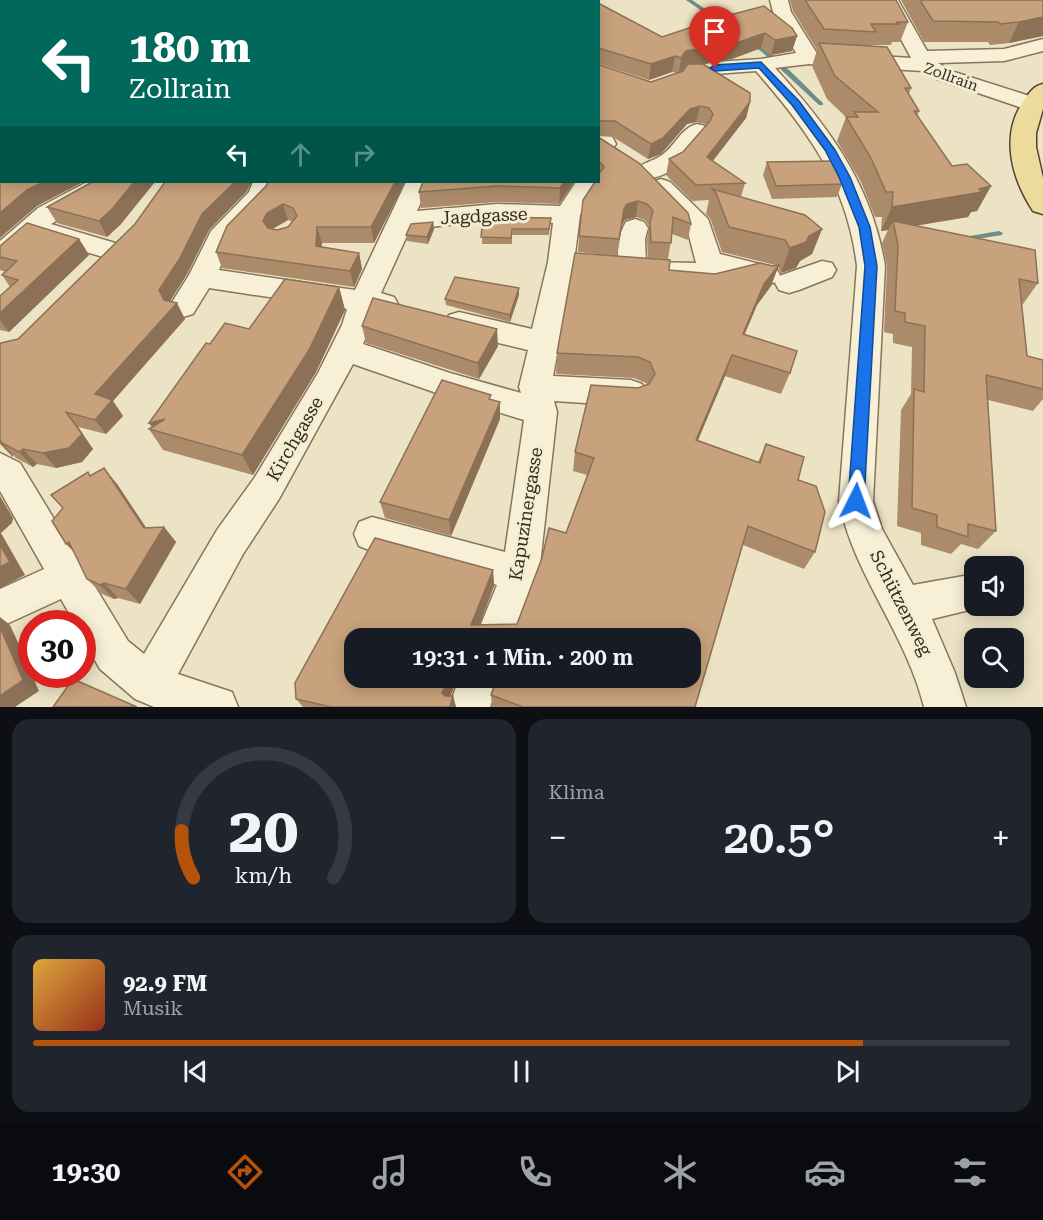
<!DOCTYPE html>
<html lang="de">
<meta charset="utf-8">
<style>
body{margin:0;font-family:"Roboto Serif",serif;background:#20242c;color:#f1f3f6;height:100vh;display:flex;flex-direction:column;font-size:22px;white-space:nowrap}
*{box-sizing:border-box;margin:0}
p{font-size:20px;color:#9ea1a6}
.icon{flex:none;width:33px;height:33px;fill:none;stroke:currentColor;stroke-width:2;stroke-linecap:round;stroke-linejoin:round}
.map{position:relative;height:707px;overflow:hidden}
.panel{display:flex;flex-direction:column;gap:12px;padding:12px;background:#0d0f14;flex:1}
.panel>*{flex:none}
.top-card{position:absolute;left:0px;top:0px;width:600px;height:183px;box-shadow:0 3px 15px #0003;background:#00695c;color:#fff;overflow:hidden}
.tools{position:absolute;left:964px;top:556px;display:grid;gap:12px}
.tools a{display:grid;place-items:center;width:60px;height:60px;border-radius:12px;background:#171b24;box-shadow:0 3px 15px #0003;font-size:30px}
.speed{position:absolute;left:18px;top:610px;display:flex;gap:12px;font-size:30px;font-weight:700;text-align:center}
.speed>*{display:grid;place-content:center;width:78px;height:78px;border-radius:50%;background:#171b24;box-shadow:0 3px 15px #0003;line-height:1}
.speed .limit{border:9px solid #d22;background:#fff;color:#111}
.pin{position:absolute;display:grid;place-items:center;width:51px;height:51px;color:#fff;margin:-62px -26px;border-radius:50% 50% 50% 0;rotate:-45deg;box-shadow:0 0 6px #0007}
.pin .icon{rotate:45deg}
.me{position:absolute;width:66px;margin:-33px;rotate:3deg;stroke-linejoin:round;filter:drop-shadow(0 0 4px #0008)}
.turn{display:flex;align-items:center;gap:21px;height:126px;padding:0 30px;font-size:27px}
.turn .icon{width:78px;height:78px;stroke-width:2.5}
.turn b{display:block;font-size:42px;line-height:51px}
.lanes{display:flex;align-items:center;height:57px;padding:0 30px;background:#0003;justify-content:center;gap:30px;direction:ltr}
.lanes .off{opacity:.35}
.big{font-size:45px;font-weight:600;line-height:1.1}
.panel .card{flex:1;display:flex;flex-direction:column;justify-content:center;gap:9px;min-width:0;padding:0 21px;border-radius:18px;background:#20242c}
.panel .dial{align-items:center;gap:0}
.dial svg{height:156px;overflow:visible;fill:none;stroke:#363941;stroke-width:7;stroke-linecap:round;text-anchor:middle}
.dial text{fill:#f1f3f6;stroke:none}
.song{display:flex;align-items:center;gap:18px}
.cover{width:72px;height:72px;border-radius:9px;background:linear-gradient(135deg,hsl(40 70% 55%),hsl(10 70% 35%))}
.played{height:6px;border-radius:3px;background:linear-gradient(90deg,#b45309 85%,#363941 85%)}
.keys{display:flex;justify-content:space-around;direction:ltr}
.heat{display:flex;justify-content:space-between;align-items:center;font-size:33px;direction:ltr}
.panel .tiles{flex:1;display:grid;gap:12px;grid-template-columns:1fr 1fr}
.card:last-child{grid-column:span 2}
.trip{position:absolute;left:344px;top:628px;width:357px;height:60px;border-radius:18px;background:#171b24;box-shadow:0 3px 15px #0003;font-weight:600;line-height:60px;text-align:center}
.tab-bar{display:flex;height:96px;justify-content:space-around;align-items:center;background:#090b0e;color:#9ea1a6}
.tab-bar .icon{width:42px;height:42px}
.tab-bar .active{color:#b45309}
.tab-bar b{font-size:27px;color:#f1f3f6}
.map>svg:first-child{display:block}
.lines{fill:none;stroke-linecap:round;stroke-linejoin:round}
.stream{fill:#6d8d88;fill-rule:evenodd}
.minor-casing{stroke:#86755c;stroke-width:3}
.major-casing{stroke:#544330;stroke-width:3}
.minor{fill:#f7f0d7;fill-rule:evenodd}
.major{fill:#eddb9e;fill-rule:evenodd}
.wall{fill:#ac8b6b;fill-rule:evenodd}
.shaded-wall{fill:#8c7157}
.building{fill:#c8a27c;stroke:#8c7157;stroke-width:1.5;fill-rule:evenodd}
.route{fill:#1a73e8;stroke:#114b97;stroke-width:1.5}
.labels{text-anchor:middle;stroke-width:6;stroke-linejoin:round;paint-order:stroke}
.far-street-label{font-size:15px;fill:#362c1f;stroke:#f4edd3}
.street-label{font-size:18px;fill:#362c1f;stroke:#f4edd3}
</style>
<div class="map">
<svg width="1043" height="707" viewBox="0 0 1043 707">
<rect width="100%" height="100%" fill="#ece3c4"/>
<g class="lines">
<g class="stream">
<polygon points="686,0 692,0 727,24 722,25"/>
<path d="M750,42C765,43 809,90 823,103V105H819L762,52L750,44Z"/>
<polygon points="999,231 1003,233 1002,235 964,241 960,239 964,237"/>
</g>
<g class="minor-casing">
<g id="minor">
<path d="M770,0H788L791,12L816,52L911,58L880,0H898L927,51L1004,49L1043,39V51L1004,61L938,63L951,71L1039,99L1042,104L1039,109L1031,111L937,79L922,71L809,64L775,68C829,127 872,185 885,266L873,501L882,529L913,585L975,574V606H986L932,619L955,673L966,707H924C906,633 853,574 839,501L857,266C847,184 809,132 756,71L715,74L691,79L684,77L681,73L684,69L715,62L761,59L796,53L773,12Z"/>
<polygon points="598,123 606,125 616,144 606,159 598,161"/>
<path d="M697,124L705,126L708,131C694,152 667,185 638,177L634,172C641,162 653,162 662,155C675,146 681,128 697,124Z"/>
<path d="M661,179L670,182L708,219L720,254L776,268L780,275L776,282L766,285L725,274L722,280L712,283L651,279L641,276L633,278L623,276C615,261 617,236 626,222L635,219L644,222L648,228L645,239L646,262L696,263L687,228L649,187L652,182Z"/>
<path d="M598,180L600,182L580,215L574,262L553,376L631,380L642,384L647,393L642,402L631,406L554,401L557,412L539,574L515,639H475L497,585L372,551L359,546L354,534L359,522L372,517L505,552L524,420L448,397L353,364L279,499L243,554L178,674L232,692L238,707H154L135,699L100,669L82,638V624H75L61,599L0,627V589L44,569L0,491V453L20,463L128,641L144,654L217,530L255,477L318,373L342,325L347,309L209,288L193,314L183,317L173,314L169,307L189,275L211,231L249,192L253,182H277L269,201L231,241L219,270L355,290L406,182H430L417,211L497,204L560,206L576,182H598ZM497,220L553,223L548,262L532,329L459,312L449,315L445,323L449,331L528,350L519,387L521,393L450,373L363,344L375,313L384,314L394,311L398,304L394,297L381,293L410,229Z"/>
<polygon points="87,182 117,182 114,187 51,224 122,245 126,251 122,257 113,260 36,237 9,261 0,264 0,241 38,208"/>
<polygon points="822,261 832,263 836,270 832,277 799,290 789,293 779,290 775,283 779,276"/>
<polygon points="460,678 500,678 490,707 448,707"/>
</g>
</g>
<g class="major-casing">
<path id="major" d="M1043,84V109L1036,133V147L1043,178V214L1033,211C1012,179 1000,136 1023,102C1029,93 1033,86 1043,84Z"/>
</g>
<use href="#minor" class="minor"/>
<use href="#major" class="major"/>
</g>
<g class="wall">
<polygon points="790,0 896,0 908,22 900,42 892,42 891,45 871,45 871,46 911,88 909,94 919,111 917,116 952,166 991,186 977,211 971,212 968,217 915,226 1038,283 1023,304 1022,304 1027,356 1043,360 1043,399 1033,411 988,400 996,531 978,549 961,544 951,554 921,545 921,533 897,526 901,410 911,394 912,347 893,343 893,334 884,332 887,266 882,243 888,230 881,231 882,217 875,217 861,182 837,141 846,117 827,99 812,66 817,50 793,11"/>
<polygon points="901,0 1043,0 1043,36 1009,43 990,45 988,42 924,42"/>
<path d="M598,3L662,37L722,17L764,6L792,28L797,36L792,51L771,55L761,48L732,59L701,64H703L750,93V102L746,118L713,161L745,183L741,197L805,215L822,229L812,254L800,261L796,268L781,273L778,267L771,286L757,305L744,335L797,351L790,373L781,394L725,376L698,440L758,462L766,444L804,457L798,480L816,486L825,512L815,552L804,569L743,545L695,707H492L491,695L497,678H690V639H354V678H458L450,696H453L456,707H303L296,699L295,683L375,538L493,570L494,586L479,625L517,624L542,558L549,528L566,533L587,475L573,471L575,452L591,385L638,388L647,385L646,383L634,378L556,374L557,353L575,253L670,260L669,270L715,274L760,263L773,266L775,265L722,252L710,218L706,214L709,200L692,201L666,175L669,159L683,152L707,125L706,124L696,122L687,124L661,154L648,159L613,137L598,136ZM599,64L649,80L672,72L677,73L651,82L599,65ZM686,66L683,71L680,72L684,67Z"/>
<polygon points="598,137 691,224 688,240 672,234 668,259 648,258 647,239 649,226 645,220 636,217 625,220 622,225 617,256 578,252 579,236 598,182"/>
<polygon points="767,162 842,184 837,197 772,199 763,175"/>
<path d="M268,182H405L374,243H322L321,247L359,253L362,269L354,287L222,268L216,252L266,186ZM288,220L293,222L288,227L277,230L273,229Z"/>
<polygon points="423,182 574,182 559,204 497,202 421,208 419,192"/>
<polygon points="247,191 209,230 187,274 170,301 185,319 113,401 123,416 106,434 78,427 93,449 82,462 56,468 37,464 33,467 16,458 13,455 13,457 0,444 0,344 18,339 135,224"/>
<polygon points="47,207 121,224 107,237 57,223"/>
<polygon points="483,217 550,225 549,235 512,235 512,244 482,244"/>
<polygon points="433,222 434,229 428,244 407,241 406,235"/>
<polygon points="79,239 89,255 9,332 0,330 0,296 10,287 2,275 6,272 0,270 0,246"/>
<polygon points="339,287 345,310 316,372 253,475 163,450 149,429 152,427 149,423 210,344 249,329"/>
<polygon points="519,295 510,322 446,305 445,299"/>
<polygon points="362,326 498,346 479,379 366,343"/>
<polygon points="500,419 451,536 385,518 380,502"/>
<polygon points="88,472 91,476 117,484 146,528 164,527 176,542 140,604 118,598 114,599 102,594 87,579 63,508"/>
</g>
<g class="shaded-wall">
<polygon points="1043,17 1043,36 1009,43 1019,22"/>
<polygon points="765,33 761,48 732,59 684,67 679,73 681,58 686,51"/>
<polygon points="797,36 792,51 771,55 775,40"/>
<polygon points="675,56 672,72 649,80 651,64"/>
<polygon points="750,102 746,118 703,173 707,157"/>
<polygon points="700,106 696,122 687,124 661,154 648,159 651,144 690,109"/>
<polygon points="44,182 83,182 37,206 0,238 0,213 27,190"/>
<polygon points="134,182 155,182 121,224 107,237 99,221"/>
<polygon points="235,182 252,182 247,191 209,230 187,274 167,306 159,290 202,214"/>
<polygon points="395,182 405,182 374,243 371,227"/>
<polygon points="564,182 574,182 559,204 560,188"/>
<polygon points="991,186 977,211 971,212 968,217 894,229 893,221 888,230 881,231 892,207"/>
<polygon points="638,201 636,217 625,220 622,225 617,256 624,209 627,204"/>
<polygon points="283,204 288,220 272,229 268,237 263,221 267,213"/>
<polygon points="433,222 434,229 428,244 427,237"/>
<polygon points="317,227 322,243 320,262 316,246"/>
<polygon points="822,229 812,254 800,261 796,268 781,273 790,248"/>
<polygon points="79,239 89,255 9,332 0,320 0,313"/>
<polygon points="359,253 362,269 354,287 350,271"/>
<polygon points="779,265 771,286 757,305 736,355 743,334 764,284"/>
<polygon points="339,287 345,310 316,372 253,475 242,455"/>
<polygon points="519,288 519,295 510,322 510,315"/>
<polygon points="177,303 185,319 113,401 123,416 106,434 95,420 95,394"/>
<polygon points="497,329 498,346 479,379 478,363"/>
<polygon points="732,355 725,376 690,459 696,440"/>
<polygon points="500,402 500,419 451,536 449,520"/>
<polygon points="66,412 78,427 93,449 82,462 56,468 43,453"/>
<polygon points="165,419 155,431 149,423"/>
<polygon points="0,440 2,443 13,455 13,457 0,443"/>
<polygon points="23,449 37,464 33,467 19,452"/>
<polygon points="104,468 117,484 155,541 164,527 176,542 140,604 126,589 144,528"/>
<polygon points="0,496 13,518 12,523 1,533 25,575 0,588"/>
<polygon points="69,542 81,559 66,544"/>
<polygon points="493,570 494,586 474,639 471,625"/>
<polygon points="104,583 118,598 114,599 100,585"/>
<polygon points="0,617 10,625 32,673 32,675 39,691 15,707 0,707"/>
<polygon points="449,678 458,678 446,706 442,693"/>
<polygon points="453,696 456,707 450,707"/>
</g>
<g class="building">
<polygon points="78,0 558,0 565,2 76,2"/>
<polygon points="805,0 896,0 908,22 897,22 899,24 871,24 876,32 824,29"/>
<polygon points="920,0 1043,0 1043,17 1019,22 1000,24 998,22 933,21"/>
<polygon points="598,3 662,37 722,17 764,6 792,28 797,36 775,40 765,33 736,43 686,51 681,58 675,56 651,64 598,48"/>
<polygon points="2,43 2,55 0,55 0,44"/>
<polygon points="819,43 887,47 911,88 905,88 919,111 914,111 952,166 967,164 991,186 979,189 982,192 892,207 893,192 886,192 871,158 846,117 858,117 854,112 878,112 835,76"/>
<polygon points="2,59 2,182 44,182 27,190 0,213 0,60"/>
<polygon points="598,63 599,65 651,82 683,71 688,64 703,64 750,93 750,102 707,157 745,183 696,185 669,159 683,152 710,121 713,114 709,108 700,106 690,109 663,138 651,144 615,121 598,121"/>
<polygon points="598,137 639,163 688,213 691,224 673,217 671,243 651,242 650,223 653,211 647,204 638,201 627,204 624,209 619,239 579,236 583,200 595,182 598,182 598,175 604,167 600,162 598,162"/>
<polygon points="832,161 842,184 776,186 767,162"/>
<polygon points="92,182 134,182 113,208 99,221 47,207"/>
<polygon points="165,182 235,182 202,214 180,258 159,290 164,300 177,303 95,394 112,400 95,420 66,412 82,434 69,448 43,453 23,449 19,452 2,443 0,440 0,344 1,343 18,339 135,224"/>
<path d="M268,182H395L371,227H317L316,246L359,253L350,271L216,252L227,226L266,186ZM283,204L293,208L297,216L288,227L277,230L268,228L263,221L267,213Z"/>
<polygon points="423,182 564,182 560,188 497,186 419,192"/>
<polygon points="712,189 805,215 822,229 809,236 806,242 790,248 785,240 729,227 716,193"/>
<polygon points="483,217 551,218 549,229 512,229 511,238 481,237"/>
<polygon points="893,221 1035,250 1038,283 1019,279 1027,356 1043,360 1043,389 986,375 996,531 968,524 968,537 937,527 937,515 912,508 914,389 924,392 925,326 905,322 905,313 895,311 898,245"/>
<polygon points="433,222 427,237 406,235 411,224"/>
<polygon points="27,223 79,239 0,313 0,296 18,280 2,275 17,261 0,257 0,246"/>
<polygon points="575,253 670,260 669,270 715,274 760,263 773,266 779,265 764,284 743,334 797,351 790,373 732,355 696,440 760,463 766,444 804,457 798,480 816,486 825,512 815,552 748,526 695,707 523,707 491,695 497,678 690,678 690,639 354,639 354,678 449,678 442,693 445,696 453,696 450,707 331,707 296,699 295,683 375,538 493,570 471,625 517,624 542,558 549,528 566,533 594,458 575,452 591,385 638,388 649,384 655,374 650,362 638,357 557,353"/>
<polygon points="455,277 519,288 510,315 445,299"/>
<polygon points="285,279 339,287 309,350 242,455 149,429 165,419 149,423 206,343 210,344 225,323 249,329"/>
<polygon points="373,298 497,329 478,363 362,326"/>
<polygon points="442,380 491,395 489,399 500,402 449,520 380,502"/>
<polygon points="104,468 144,528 164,527 126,589 104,583 100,585 87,579 69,542 66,544 52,521 63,508 51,495 88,472 90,476"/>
<polygon points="0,545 10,562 0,567"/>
<polygon points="0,627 23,680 0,696"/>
<polygon points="73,679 137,707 53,707"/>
</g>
<polygon class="route" points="761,62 799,101 835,150 850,177 870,227 877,266 864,501 862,506 856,508 851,506 848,501 865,266 859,227 839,177 825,150 792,105 759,68 715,71 710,68 715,65"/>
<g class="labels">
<g class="far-street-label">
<text transform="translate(951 77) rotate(20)" y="5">Zollrain</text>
</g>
<g class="street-label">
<text transform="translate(484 216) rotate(-3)" y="6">Jagdgasse</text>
<text transform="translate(295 439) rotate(-60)" y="6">Kirchgasse</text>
<text transform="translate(526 514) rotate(-81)" y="6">Kapuzinergasse</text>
<text transform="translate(901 603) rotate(63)" y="6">Schützenweg</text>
</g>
</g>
</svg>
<div class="tools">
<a><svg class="icon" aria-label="sound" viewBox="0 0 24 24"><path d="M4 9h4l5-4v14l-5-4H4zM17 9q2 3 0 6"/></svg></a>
<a><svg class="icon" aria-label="search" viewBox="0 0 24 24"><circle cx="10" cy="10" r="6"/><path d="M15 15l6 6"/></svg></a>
</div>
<div class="speed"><div class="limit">30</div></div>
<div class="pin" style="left:715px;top:68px;background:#d93025"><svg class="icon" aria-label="arrive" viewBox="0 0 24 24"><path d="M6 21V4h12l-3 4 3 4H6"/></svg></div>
<svg class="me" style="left:856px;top:501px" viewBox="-20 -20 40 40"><path d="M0-17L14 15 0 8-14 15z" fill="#1a73e8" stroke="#fff" stroke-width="4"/></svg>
<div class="trip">19:31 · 1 Min. · 200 m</div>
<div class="top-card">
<div class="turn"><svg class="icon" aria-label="left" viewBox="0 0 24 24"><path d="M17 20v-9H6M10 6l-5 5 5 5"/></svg><div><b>180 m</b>Zollrain</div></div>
<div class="lanes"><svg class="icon" aria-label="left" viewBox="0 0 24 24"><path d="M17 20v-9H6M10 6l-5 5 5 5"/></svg><svg class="icon off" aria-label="ahead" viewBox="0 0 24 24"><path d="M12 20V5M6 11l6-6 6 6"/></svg><svg class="icon off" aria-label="right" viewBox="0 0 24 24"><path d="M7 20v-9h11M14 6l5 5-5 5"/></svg></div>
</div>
</div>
<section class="panel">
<div class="tiles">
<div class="card dial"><svg viewBox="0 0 100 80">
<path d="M14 69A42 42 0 1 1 86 69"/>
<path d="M14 69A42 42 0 0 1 8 45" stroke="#b45309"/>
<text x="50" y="56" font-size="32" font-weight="700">20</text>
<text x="50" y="72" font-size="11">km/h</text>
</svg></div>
<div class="card"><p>Klima</p>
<div class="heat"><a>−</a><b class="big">20.5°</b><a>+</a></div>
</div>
<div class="card">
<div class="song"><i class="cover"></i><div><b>92.9 FM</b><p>Musik</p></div></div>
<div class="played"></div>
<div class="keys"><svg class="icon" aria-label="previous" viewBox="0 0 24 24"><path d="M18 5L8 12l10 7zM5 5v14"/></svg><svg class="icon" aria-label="pause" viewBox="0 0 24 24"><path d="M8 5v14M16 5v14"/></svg><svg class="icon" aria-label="next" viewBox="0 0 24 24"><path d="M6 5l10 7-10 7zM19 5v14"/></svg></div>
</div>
</div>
</section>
<nav class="tab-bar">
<b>19:30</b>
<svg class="icon active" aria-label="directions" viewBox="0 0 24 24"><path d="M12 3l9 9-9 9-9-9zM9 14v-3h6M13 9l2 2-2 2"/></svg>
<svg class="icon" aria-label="music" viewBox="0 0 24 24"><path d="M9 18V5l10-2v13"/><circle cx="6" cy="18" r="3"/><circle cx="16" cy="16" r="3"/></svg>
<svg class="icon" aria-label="phone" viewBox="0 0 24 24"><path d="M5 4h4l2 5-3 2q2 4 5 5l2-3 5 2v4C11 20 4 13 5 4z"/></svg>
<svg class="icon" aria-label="climate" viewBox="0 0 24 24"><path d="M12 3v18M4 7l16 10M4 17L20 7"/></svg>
<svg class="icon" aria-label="car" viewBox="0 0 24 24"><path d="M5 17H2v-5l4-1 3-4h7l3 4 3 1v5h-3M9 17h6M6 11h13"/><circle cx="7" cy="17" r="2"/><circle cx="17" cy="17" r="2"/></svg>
<svg class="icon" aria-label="filters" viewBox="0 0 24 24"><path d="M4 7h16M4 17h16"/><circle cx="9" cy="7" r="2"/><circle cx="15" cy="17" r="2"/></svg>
</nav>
